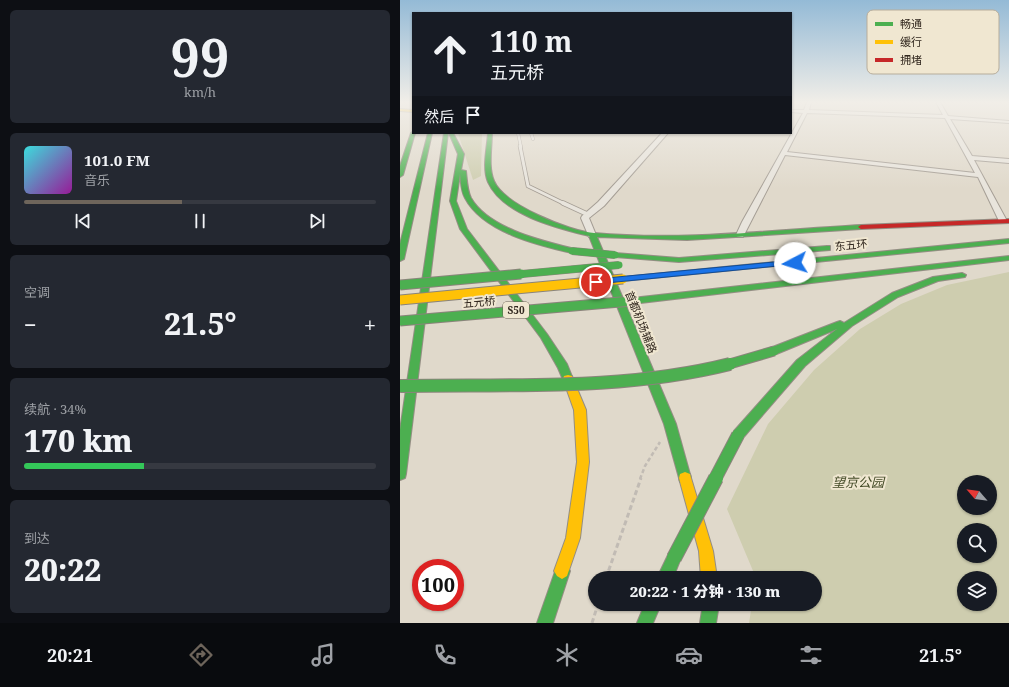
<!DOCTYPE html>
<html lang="zh">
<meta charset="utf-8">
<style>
body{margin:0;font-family:"Noto Serif","Noto Sans SC",serif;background:#242831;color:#f1f3f6;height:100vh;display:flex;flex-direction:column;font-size:15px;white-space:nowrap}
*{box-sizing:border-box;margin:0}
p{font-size:13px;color:#9ea1a6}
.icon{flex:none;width:22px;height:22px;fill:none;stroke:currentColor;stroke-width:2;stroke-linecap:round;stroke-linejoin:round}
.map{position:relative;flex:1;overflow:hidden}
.sheet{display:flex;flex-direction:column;gap:10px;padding:10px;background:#0d0f14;width:400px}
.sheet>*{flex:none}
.top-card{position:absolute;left:12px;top:12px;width:380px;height:122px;border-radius:0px;box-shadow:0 1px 3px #0004;background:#171b24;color:#f1f3f6;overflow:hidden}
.needle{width:26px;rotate:298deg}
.controls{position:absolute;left:557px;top:475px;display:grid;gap:8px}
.controls a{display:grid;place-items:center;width:40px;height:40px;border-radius:50%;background:#171b24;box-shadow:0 1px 3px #0004;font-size:20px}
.speed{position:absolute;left:12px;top:559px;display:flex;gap:8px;font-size:20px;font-weight:700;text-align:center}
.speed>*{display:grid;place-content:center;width:52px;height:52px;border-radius:50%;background:#171b24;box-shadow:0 1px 3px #0004;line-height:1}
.speed .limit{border:6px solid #d22;background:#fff;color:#111}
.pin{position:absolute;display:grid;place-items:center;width:34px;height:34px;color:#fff;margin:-17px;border:2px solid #fff;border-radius:50%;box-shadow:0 1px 4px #0007}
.me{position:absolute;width:44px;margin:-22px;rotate:265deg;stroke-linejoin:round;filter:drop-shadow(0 0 3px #0008)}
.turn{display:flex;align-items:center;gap:14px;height:84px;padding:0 12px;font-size:18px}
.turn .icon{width:52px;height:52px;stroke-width:2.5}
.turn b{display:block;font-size:28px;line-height:34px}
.then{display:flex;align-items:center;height:38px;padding:0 12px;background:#0003;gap:8px;font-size:15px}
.big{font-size:30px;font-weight:800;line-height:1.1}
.sheet .card{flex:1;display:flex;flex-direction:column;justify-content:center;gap:6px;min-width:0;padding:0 14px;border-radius:6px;background:#242831}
.sheet .dial{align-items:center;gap:0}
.dial b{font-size:52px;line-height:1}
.song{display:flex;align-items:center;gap:12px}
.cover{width:48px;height:48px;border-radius:6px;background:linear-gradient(135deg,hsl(180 70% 55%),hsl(300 70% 35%))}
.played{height:4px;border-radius:2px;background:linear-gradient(90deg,#6e655b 45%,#363941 45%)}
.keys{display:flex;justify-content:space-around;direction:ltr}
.heat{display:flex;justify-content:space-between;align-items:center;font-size:22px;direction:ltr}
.charge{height:6px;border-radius:3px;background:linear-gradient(90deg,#34c759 34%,#363941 0)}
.trip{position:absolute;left:188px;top:571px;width:234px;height:40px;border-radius:20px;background:#171b24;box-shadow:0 1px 3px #0004;font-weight:800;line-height:40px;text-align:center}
.menu{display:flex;height:64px;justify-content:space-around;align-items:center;background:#090b0e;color:#9ea1a6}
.menu .icon{width:28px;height:28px}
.menu .on{color:#6e655b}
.menu b{font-size:18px;color:#f1f3f6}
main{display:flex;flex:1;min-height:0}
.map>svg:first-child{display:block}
.green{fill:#cecdaf;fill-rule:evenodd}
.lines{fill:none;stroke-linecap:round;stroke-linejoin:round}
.lane-far2-casing{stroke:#a59e95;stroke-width:3.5}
.lane-far1-casing{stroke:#a59e95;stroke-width:4.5}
.lane-casing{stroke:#a59e95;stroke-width:5.5}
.street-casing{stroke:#a59e95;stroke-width:2}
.fast-casing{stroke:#948e84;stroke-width:2}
.slow-casing{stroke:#948e84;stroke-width:2}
.jam-casing{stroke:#948e84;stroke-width:2}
.path-far1{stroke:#c1bbb4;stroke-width:2.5;stroke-dasharray:4 2.5;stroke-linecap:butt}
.path{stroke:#c1bbb4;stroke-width:3;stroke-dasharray:5 3;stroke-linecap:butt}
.lane-far2{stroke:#e8e4dc;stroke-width:2.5}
.lane-far1{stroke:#e8e4dc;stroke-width:3}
.lane{stroke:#e8e4dc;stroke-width:4}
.street{fill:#e8e4dc;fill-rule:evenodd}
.fast{fill:#4caf50;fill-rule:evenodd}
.slow{fill:#ffc107;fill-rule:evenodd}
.jam{fill:#c62828;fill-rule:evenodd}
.fast-bridge-far3-casing{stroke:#8a847b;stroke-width:8;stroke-linecap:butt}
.fast-bridge-far2-casing{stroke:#8a847b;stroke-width:11;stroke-linecap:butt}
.fast-bridge-far1-casing{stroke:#8a847b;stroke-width:14;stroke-linecap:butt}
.fast-bridge-casing{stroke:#8a847b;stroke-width:16;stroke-linecap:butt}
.slow-bridge-casing{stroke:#8a847b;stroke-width:11;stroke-linecap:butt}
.fast-bridge-far3{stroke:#4caf50;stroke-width:7}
.fast-bridge-far2{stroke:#4caf50;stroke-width:9}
.fast-bridge-far1{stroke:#4caf50;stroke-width:12}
.fast-bridge{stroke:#4caf50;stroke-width:14}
.slow-bridge{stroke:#ffc107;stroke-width:9}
.route{fill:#1a73e8;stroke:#114b97}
.labels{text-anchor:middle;stroke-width:4;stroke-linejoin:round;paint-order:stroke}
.shield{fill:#f0e7d1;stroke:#6a6154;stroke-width:1}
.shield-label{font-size:10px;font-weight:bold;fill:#31271e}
.street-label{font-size:11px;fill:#31271e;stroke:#f0e7d1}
.near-park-label{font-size:13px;font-style:italic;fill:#434b27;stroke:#f0e7d1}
.key{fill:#f0e7d1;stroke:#b7ad9b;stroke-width:1}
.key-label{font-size:11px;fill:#31271e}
</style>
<main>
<section class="sheet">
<div class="card dial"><b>99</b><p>km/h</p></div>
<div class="card">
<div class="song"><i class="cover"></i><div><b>101.0 FM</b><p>音乐</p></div></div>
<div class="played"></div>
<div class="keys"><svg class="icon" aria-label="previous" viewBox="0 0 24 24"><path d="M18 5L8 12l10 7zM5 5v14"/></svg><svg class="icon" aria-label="pause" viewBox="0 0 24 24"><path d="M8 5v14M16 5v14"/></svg><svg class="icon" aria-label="next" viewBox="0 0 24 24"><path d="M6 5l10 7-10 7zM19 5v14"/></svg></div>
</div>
<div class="card"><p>空调</p>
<div class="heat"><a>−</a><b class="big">21.5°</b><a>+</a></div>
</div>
<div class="card"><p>续航 · 34%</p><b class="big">170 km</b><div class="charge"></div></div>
<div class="card"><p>到达</p><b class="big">20:22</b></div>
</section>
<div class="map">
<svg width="609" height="623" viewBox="0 0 609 623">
<rect width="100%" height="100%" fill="#e0d9cb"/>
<g class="green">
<polygon points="58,133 82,133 81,176 73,180"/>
<path d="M609,272V623H349L352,604H415V578H356L327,509L368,424L414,370L460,329L501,304L547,285ZM564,482H590V508H564ZM564,530H590V556H564ZM564,578H590V604H564Z"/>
</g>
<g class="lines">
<g class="lane-far2-casing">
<g id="lane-far2">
<polyline points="118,133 121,147"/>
<polyline points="131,133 133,139"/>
</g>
</g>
<g class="lane-far1-casing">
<polyline id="lane-far1" points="120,146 128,186 165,204"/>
</g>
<g class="lane-casing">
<polyline id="lane" points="163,203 189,215"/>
</g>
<g class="street-casing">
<g id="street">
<path d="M407,102H411L409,110L543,115L536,102H540L548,116L609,121V123L550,119L572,156L609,159V163L574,160L607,221L603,223L599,221L578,177L385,155L344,235L343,237H337L336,235L342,222L403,113L391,112V110H404ZM407,113L545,118L575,173L387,152Z"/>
<polygon points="262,133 268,133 204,206 189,218 196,235 195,237 189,237 181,218 182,216 198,202"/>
</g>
</g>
<g class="fast-casing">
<g id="fast">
<polygon points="13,132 13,133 15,133 3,175 0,177 0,166 11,133"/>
<polygon points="28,133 32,133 4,259 0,261 0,244"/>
<polygon points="44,133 48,133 6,474 5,478 0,480 0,430"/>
<path d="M49,133H53L64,154L61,170L66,171C67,180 67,190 71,198C89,229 143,241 175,249L176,251L172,253C137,245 83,232 65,198C61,191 61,182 60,174L56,201L67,229L147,334L167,364L173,379L172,382L168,383L164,382L158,368L141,338L60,229L50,201L58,154Z"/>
<path d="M88,133H92C92,148 88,167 94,181C104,205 169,231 194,233C283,241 372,230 461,225L464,227L461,229L287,240L197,237L276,424L291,478L290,482L285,484L280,482L279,478L264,424L189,236C157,228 103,215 88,182C82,168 87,148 88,133Z"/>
<polygon points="609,239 609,243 223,281 219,279 223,277"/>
<polygon points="427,246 430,246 430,250 279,262 215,257 211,255 215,253 279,258"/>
<polygon points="609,256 609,260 232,304 228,301 232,298"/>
<polygon points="562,273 566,275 565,277 538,281 498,297 452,326 405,366 342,439 338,440 334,439 332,435 334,431 397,360 437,329 374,355 370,354 369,351 370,348 437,322 440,321 444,323 492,293 533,277"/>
<polygon points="274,551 279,553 281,558 273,578 257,578 269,553"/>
<polygon points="162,563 167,566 170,571 153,623 137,623 157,566"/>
<polygon points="245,604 261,604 253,623 237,623"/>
<polygon points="303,604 319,604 316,623 300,623"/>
</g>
</g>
<g class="slow-casing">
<g id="slow">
<polygon points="0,109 13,110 13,112 0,111"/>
<polygon points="168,375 172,376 173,379 186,410 189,462 180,538 167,576 162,579 157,576 154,571 166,538 177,462 174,410 163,379 164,376"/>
<polygon points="285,472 290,474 291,478 313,551 317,578 301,578 299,551 279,478 280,474"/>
</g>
</g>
<g class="jam-casing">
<polygon id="jam" points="609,219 609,223 461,229 458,227 461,225"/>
</g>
<polyline class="path-far1" points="240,479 245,466 260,442"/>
<g class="path">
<polyline points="206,578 241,478"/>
<polyline points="192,623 198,604"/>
</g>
<use href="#lane-far2" class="lane-far2"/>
<use href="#lane-far1" class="lane-far1"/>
<use href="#lane" class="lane"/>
<use href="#street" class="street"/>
<use href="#fast" class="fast"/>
<use href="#slow" class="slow"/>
<use href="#jam" class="jam"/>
<g class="fast-bridge-far3-casing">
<g id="fast-bridge-far3">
<polyline points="172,251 215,255"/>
<polyline points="111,275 219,265"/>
</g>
</g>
<g class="fast-bridge-far2-casing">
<g id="fast-bridge-far2">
<polyline points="0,285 121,274"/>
<polyline points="0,321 232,301"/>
<polyline points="326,365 374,351"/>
</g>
</g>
<g class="fast-bridge-far1-casing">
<g id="fast-bridge-far1">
<path d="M0,386C109,384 223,391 330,364"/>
<polyline points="315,479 338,435"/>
</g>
</g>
<g class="fast-bridge-casing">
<polyline id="fast-bridge" points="274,558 316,478"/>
</g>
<g class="slow-bridge-casing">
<polyline id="slow-bridge" points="0,300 223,279"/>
</g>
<use href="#fast-bridge-far3" class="fast-bridge-far3"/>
<use href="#fast-bridge-far2" class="fast-bridge-far2"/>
<use href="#fast-bridge-far1" class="fast-bridge-far1"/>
<use href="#fast-bridge" class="fast-bridge"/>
<use href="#slow-bridge" class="slow-bridge"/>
</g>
<linearGradient id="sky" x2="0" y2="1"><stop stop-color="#94bad6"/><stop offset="0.54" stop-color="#f1eee8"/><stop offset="1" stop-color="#f1eee8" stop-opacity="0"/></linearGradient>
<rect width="609" height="189" fill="url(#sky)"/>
<polygon class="route" points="395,260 398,261 398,264 196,284 191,282 196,279"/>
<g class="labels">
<rect class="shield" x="103" y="302" width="26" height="16" rx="3"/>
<g class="shield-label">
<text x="116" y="314">S50</text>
</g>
<g class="street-label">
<text transform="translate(451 245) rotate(-5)" y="4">东五环</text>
<text transform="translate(79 302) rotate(-5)" y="4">五元桥</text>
<text transform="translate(241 322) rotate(68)" y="4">首都机场辅路</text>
</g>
<g class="near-park-label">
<text x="458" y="487">望京公园</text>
</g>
</g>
<rect x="467" y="10" width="132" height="64" rx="6" class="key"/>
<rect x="475" y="22" width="18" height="4" fill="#4caf50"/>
<rect x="475" y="40" width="18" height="4" fill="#ffc107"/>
<rect x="475" y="58" width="18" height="4" fill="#c62828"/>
<g class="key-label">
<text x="500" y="28">畅通</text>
<text x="500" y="46">缓行</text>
<text x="500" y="64">拥堵</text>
</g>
</svg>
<div class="controls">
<a><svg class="needle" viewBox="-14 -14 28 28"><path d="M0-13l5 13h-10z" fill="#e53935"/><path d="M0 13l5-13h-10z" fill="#9ea1a6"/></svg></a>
<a><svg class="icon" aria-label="search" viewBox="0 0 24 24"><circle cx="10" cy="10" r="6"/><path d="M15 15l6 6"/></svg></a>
<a><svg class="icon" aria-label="layers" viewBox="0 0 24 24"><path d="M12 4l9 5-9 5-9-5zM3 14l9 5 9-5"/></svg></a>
</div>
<div class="speed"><div class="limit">100</div></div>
<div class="pin" style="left:196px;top:282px;background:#d93025"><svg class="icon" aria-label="arrive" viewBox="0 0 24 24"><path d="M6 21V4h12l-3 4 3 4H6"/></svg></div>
<svg class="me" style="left:395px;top:263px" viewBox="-20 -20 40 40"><circle r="19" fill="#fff"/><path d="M0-13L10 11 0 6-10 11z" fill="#1a73e8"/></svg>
<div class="trip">20:22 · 1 分钟 · 130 m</div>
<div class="top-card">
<div class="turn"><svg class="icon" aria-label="ahead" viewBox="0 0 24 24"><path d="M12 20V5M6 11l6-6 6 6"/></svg><div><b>110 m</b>五元桥</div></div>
<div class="then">然后<svg class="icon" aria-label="arrive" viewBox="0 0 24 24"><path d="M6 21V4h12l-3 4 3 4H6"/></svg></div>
</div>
</div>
</main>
<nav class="menu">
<b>20:21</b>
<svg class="icon on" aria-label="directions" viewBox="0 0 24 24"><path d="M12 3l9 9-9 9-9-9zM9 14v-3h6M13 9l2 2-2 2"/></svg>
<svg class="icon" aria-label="music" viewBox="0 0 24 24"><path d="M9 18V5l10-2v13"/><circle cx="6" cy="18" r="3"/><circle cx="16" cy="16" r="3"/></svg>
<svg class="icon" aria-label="phone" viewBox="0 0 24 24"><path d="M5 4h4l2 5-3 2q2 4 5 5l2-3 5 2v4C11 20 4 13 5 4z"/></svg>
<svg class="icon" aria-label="climate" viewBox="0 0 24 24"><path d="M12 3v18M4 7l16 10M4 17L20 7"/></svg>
<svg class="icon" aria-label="car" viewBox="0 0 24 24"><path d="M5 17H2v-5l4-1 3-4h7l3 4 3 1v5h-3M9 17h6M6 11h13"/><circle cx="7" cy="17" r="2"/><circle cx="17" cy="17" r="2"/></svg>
<svg class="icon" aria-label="filters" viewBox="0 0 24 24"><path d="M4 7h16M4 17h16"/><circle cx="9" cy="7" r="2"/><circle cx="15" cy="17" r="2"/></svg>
<b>21.5°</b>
</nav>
